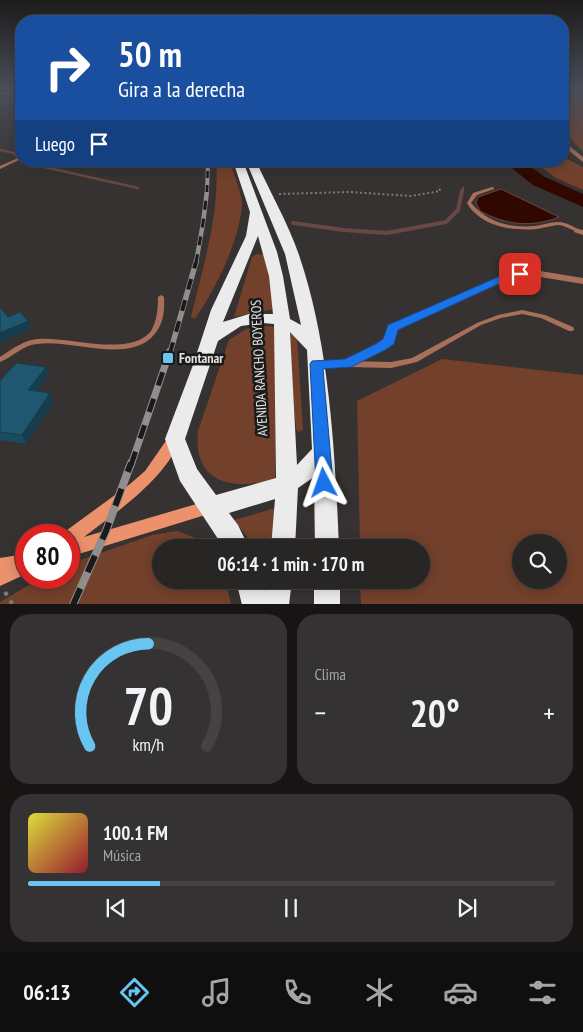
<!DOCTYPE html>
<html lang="es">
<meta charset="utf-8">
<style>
body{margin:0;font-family:"PT Sans Narrow",sans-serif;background:#343232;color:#f1f3f6;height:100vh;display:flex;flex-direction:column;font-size:19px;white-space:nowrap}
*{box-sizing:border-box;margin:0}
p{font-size:16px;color:#a5a5a7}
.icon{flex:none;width:28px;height:28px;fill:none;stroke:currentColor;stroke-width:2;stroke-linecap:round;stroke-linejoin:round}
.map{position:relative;height:604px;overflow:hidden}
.sheet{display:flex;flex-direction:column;gap:10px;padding:10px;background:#161514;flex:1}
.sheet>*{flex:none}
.top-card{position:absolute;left:15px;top:15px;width:554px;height:152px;border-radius:20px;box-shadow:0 2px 12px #0003,0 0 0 1px #444342;background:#1a4fa0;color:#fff;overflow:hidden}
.fabs{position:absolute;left:512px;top:534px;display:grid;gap:10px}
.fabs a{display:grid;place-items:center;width:55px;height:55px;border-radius:50%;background:#282625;box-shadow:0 2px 12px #0003,0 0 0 1px #444342;font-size:25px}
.speed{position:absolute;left:15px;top:524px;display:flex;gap:10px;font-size:25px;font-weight:700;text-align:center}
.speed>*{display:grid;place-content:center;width:65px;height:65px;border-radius:50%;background:#282625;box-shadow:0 2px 12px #0003,0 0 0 1px #444342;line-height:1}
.speed .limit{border:8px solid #d22;background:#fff;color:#111}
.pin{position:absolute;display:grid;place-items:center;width:42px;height:42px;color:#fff;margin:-21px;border-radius:10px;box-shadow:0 2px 8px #0006}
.me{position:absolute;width:55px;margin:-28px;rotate:356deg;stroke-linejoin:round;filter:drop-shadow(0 0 4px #0008)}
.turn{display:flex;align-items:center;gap:18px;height:105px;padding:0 20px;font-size:22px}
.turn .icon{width:65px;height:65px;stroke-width:2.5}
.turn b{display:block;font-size:35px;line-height:42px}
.then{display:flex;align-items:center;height:48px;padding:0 20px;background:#0003;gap:10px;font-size:19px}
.big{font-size:38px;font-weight:700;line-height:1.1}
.sheet .tile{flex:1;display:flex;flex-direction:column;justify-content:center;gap:8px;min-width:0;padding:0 18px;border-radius:20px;background:#343232}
.sheet .dial{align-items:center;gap:0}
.dial svg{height:130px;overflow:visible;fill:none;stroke:#444342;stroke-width:7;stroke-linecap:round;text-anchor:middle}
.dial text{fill:#f1f3f6;stroke:none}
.song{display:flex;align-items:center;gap:15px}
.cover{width:60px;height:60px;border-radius:8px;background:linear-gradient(135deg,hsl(60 70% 55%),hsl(350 70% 35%))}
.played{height:5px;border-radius:2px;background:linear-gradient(90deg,#68c4f0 25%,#444342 25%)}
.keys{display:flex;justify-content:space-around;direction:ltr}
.heat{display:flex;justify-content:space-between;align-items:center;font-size:28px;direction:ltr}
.sheet .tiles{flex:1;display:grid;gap:10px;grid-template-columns:1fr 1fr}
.tile:last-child{grid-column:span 2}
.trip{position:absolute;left:152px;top:539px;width:278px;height:50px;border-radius:25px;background:#282625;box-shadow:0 2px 12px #0003,0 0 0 1px #444342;font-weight:700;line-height:50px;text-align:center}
.tab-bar{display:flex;height:80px;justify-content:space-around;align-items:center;background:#100f0f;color:#a5a5a7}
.tab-bar .icon{width:35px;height:35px}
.tab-bar .on{color:#68c4f0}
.tab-bar b{font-size:22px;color:#f1f3f6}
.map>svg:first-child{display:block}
.green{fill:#72402b;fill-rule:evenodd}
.water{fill:#300800;stroke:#664943}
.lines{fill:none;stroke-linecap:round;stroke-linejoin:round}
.stream-far1{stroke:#664943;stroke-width:2.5}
.stream{stroke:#664943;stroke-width:4}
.river{fill:#300800;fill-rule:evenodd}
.path-far1{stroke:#7d7a79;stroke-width:2;stroke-dasharray:2 2.5;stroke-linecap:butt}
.path{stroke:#7d7a79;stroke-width:4;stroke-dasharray:4 6;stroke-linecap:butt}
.lane{fill:#a97059;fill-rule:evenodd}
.street{fill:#a97059;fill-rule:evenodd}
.secondary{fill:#eb916c;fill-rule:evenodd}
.highway{fill:#ebebeb;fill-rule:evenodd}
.rail-far4-casing{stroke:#918e8d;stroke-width:4}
.rail-far3-casing{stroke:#918e8d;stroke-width:4.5}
.rail-far2-casing{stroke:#918e8d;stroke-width:5.5}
.rail-far1-casing{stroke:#918e8d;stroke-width:7}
.rail-casing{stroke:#918e8d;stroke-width:8}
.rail-far4{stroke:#1b1a1a;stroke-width:2.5;stroke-dasharray:7;stroke-linecap:butt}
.rail-far3{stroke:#1b1a1a;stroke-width:3;stroke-dasharray:9;stroke-linecap:butt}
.rail-far2{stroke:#1b1a1a;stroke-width:4;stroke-dasharray:11;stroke-linecap:butt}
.rail-far1{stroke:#1b1a1a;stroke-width:5;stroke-dasharray:14;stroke-linecap:butt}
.rail{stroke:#1b1a1a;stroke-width:6;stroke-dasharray:18;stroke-linecap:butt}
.wall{fill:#1b4b60}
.shaded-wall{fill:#163d4e}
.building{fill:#1f5770;stroke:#163d4e}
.route{fill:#1a73e8;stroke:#114b97}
.poi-dot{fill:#68c4f0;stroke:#1b1a1a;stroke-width:2}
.labels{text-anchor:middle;stroke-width:5;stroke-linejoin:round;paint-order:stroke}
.poi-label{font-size:14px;font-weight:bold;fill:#e3e1e0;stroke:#1b1a1a;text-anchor:start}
.street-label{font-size:14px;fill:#e3e1e0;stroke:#1b1a1a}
</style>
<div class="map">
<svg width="583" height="605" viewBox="0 0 583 605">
<rect width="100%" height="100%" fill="#353231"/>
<g class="green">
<polygon points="563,90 583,90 583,152 563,130"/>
<polygon points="563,157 583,167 583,190 556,178 533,161 562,161"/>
<path d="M216,161H230C233,172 243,196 242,206C239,242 215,290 195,319L191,317C203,266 220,215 216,161Z"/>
<polygon points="257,254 266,255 275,309 234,317 252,257"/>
<path d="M270,326L276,328L275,479C234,491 192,484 198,431L229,340L246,329Z"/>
<polygon points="286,327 297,336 303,429 299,432 296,429"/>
<path d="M442,359L583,375V604H361L360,580H421V548L360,547L357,401ZM559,542V580H521V542Z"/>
<polygon points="279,507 274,547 255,547 234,520"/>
<polygon points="177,531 201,540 207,547 161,548 161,580 225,580 231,604 0,604 0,602 41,578 69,578 69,564 152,535"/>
</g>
<path class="water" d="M501,189L559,217C531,228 506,225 480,211L476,203L478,197Z"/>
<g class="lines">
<g class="stream-far1">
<polyline points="0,150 14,153 22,162 138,188"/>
<polyline points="462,192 463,188"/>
</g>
<polyline class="stream" points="293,223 344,230 387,233 446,222 458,210 462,191"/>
<polygon class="river" points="503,161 522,161 545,177 583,194 583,207 533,185"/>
<polyline class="path-far1" points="279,194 350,192 411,196 440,191 439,186"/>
<polyline class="path" points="5,592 13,605"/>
<g class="lane">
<polygon points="20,157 21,157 21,159 0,169 0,166"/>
<path d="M492,187L494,188V189L477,195L471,203C488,223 510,228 535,226C543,225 550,222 558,222C564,221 574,227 580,230L579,231C571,231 564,224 557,225C550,226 544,228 537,229C517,231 489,228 474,212C471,210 469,206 467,203L473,193Z"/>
<path d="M161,295L164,297C165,313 163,327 150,339C122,362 70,339 37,344C23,345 13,357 0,362V357C12,349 24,340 38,339C68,336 130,358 151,331C157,321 158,308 158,297Z"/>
<polygon points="522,310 545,315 573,327 574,329 573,331 569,331 541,318 522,314 501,318 481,325 417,362 391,368 348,367 345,366 344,364 345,362 348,361 391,362 412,358 477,323 498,315"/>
</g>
<g class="street">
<polygon points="0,92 21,94 21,96 0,94"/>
<polygon points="562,140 583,157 583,162 562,145"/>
<polygon points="574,228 583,230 583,235 574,232"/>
<polygon points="534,270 583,278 583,284 534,276 510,279 397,330 393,344 385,350 351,367 316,368 312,367 310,364 312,361 316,360 345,360 384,339 388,326 505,274"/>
</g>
<g class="secondary">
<path d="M175,434L180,435L182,439C159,484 123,507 84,537L210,500L215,502L218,507L215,512L69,557V535H62L63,533L130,484L145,471L170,435Z"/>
<polygon points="25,554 26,574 0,586 0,558"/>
</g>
<g class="highway">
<path d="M233,161H243L277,252L283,276L290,319L301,325L285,254L246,161H256C270,192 288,223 299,255C330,346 335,452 339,548H315L314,477L298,488L295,548H271L275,499L229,513L238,525L249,548H224L180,481L165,439L193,365L211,310L246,236L250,212ZM258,236L269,276L273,314H249L223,322ZM263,323L274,324L276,478L216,495L197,469L185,439L218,341L241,326ZM290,332L307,350L312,449L297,465Z"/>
<polygon points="236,580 262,580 265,591 266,580 292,580 289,605 242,605"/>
<rect x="314" y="580" width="26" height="25"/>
</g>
<g class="rail-far4-casing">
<polyline id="rail-far4" points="207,192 208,161"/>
</g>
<g class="rail-far3-casing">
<polyline id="rail-far3" points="196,263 203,223 207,191"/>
</g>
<g class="rail-far2-casing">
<polyline id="rail-far2" points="170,353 196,262"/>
</g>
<g class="rail-far1-casing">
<polyline id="rail-far1" points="131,465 170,351"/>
</g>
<g class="rail-casing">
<polyline id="rail" points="73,605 106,531 131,463"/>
</g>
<use href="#rail-far4" class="rail-far4"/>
<use href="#rail-far3" class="rail-far3"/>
<use href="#rail-far2" class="rail-far2"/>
<use href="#rail-far1" class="rail-far1"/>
<use href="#rail" class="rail"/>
</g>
<polygon class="wall" points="46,367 49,375 37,391 50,393 54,401 26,444 0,440 0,381"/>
<g class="shaded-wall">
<polygon points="28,321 31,329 0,343 0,333"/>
<polygon points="46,367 49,375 31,398 28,390"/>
<polygon points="50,393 54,401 26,444 22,435"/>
</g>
<g class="building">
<polygon points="0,307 8,317 20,312 28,321 0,333"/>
<polygon points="16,363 46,367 28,390 50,393 22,435 0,432 0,381"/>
</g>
<linearGradient id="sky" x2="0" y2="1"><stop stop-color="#1d1c1b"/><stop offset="0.51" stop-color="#4b4f5a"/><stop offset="1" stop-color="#4b4f5a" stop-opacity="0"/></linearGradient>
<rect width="583" height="175" fill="url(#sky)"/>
<polygon class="route" points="520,270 524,271 525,274 524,276 511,278 398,330 394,344 385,350 351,367 323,369 333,483 330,488 324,490 318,488 316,483 310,364 312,361 345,359 376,344 383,339 388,325 505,274"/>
<rect class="poi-dot" x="162" y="352" width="12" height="12" rx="2.5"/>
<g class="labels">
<g class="poi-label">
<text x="179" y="363">Fontanar</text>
</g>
<g class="street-label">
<text transform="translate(259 368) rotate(-93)" y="5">AVENIDA RANCHO BOYEROS</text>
</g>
</g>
</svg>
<div class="fabs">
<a><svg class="icon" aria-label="search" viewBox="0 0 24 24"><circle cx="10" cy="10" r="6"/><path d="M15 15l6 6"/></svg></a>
</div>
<div class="speed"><div class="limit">80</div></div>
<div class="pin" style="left:520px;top:274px;background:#d93025"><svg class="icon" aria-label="arrive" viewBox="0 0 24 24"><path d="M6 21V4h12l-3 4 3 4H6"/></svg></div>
<svg class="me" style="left:324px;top:483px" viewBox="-20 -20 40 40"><path d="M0-17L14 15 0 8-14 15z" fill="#1a73e8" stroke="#fff" stroke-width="4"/></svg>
<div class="trip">06:14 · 1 min · 170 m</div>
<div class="top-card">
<div class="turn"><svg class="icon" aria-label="right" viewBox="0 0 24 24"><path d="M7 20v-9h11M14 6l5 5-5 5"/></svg><div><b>50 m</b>Gira a la derecha</div></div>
<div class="then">Luego<svg class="icon" aria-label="arrive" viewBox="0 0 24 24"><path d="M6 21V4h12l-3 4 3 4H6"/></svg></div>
</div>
</div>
<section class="sheet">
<div class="tiles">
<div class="tile dial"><svg viewBox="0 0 100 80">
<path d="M14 69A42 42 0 1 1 86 69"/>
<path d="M14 69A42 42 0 0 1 50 6" stroke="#68c4f0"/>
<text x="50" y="56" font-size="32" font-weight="700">70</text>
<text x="50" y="72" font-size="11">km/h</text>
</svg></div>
<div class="tile"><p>Clima</p>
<div class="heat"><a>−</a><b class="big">20°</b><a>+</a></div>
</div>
<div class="tile">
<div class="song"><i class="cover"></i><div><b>100.1 FM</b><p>Música</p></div></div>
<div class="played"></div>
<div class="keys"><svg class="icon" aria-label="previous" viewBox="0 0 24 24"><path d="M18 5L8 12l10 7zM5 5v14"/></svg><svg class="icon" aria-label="pause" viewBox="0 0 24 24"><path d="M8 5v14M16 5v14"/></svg><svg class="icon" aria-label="next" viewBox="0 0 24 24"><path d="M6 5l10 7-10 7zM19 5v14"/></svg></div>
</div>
</div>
</section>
<nav class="tab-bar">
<b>06:13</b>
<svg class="icon on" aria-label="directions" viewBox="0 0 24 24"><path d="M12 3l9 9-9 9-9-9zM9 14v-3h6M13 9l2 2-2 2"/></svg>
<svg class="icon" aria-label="music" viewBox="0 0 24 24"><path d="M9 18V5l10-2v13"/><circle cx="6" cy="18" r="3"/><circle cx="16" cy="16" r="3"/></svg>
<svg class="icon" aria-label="phone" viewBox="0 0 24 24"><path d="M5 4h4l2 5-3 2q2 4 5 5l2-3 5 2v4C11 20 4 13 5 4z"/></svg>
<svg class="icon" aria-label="climate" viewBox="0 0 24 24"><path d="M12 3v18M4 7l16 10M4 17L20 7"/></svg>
<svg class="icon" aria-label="car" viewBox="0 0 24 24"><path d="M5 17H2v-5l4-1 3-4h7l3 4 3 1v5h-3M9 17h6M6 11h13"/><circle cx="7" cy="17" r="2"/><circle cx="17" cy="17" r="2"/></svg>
<svg class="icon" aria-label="filters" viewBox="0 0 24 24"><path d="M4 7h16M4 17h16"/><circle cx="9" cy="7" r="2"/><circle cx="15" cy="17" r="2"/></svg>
</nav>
